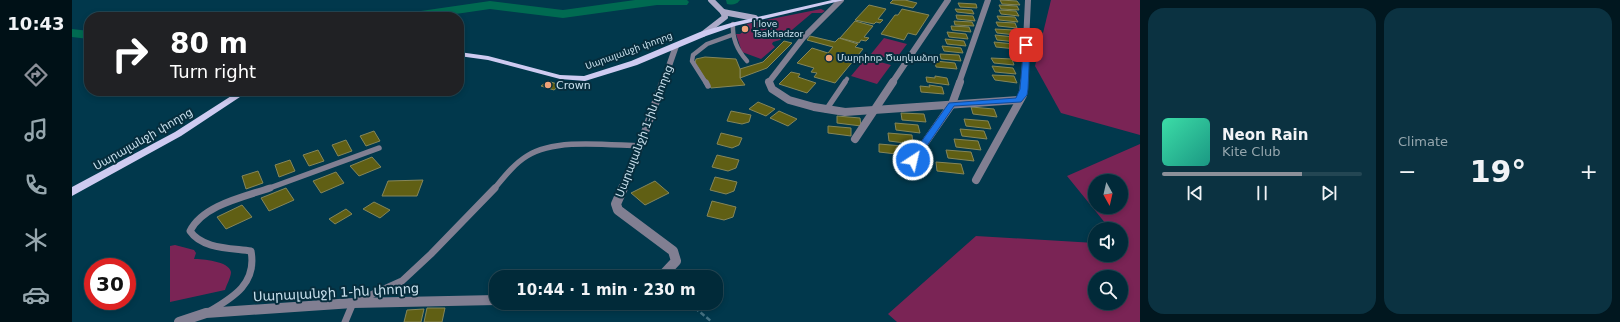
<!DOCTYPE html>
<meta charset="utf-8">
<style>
body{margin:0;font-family:"DejaVu Sans","Noto Sans Armenian",sans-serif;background:#0b3241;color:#f1f3f6;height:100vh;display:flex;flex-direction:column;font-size:15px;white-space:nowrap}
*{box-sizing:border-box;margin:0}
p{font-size:13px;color:#96a7ae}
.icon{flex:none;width:22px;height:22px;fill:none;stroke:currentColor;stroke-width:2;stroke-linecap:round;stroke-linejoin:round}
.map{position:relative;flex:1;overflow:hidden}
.sheet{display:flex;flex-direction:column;gap:8px;padding:8px;background:#01171f;width:480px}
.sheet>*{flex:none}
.top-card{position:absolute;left:12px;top:12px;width:380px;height:84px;border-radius:16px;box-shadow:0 2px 6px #0003,0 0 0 1px #234653;background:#202124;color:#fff;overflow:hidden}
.needle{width:26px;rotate:172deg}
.fabs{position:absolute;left:1016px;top:174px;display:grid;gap:8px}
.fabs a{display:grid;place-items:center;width:40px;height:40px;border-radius:50%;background:#012a39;box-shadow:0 2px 6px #0003,0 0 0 1px #234653;font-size:20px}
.speed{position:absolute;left:12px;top:258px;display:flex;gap:8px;font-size:20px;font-weight:700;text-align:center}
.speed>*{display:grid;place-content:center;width:52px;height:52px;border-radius:50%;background:#012a39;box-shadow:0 2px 6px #0003,0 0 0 1px #234653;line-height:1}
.speed .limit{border:6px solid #d22;background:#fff;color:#111}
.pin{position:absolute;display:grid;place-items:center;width:34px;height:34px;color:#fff;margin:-17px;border-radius:8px;box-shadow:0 2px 6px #0006}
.me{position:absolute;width:44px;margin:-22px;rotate:35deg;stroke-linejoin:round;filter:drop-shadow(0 0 3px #0008)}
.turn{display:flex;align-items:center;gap:14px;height:84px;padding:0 20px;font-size:18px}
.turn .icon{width:52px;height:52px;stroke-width:2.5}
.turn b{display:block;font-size:28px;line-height:34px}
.big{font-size:30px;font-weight:600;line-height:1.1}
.sheet .card{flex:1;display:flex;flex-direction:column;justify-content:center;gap:6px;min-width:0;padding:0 14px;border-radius:16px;background:#0b3241}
.song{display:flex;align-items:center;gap:12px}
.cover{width:48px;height:48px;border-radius:6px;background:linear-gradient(135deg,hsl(160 70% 55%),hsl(170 70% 35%))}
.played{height:4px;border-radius:2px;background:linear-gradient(90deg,#8c9099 70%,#234653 70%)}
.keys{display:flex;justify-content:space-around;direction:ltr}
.heat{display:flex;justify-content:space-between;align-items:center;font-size:22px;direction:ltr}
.sheet .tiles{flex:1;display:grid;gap:8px;grid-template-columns:repeat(2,1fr)}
.trip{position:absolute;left:417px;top:270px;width:234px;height:40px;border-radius:16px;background:#012a39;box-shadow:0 2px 6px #0003,0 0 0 1px #234653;font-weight:600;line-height:40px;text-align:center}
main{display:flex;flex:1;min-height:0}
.menu{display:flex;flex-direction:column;width:72px;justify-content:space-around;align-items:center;background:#001117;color:#96a7ae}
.menu .icon{width:28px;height:28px}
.menu .current{color:#8c9099}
.menu b{font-size:18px;color:#f1f3f6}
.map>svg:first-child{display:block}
.green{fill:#7a2455;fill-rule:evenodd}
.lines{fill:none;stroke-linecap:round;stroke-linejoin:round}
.river{fill:#006a51;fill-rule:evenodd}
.building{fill:#605f14;stroke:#85865a}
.path{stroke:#467384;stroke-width:2.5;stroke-dasharray:5 2.5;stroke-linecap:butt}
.lane-far2{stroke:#817f92;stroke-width:4.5}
.lane-far1{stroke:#817f92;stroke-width:5.5}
.lane{stroke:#817f92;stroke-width:7}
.street-far2{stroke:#817f92;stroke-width:6}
.street-far1{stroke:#817f92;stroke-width:8}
.street{stroke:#817f92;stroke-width:10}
.secondary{stroke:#acaac8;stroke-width:6}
.primary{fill:#cecbf1;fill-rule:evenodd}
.route{fill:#1a73e8;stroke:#114b97}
.poi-dot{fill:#f0a278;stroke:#062d3d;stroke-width:1.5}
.labels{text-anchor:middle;stroke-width:4;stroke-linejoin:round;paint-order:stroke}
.far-poi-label{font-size:9px;fill:#c9e1ee;stroke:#062d3d;text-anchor:start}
.far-street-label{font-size:9px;fill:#c9e1ee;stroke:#062d3d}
.poi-label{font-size:11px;fill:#c9e1ee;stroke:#062d3d;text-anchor:start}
.street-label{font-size:11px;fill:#c9e1ee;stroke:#062d3d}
.near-street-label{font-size:13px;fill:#c9e1ee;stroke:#062d3d}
</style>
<main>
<nav class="menu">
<b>10:43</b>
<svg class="icon current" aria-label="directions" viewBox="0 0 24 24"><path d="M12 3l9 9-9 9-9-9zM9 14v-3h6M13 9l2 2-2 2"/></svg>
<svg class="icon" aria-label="music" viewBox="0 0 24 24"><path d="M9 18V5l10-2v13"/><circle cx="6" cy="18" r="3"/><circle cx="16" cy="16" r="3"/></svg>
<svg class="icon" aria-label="phone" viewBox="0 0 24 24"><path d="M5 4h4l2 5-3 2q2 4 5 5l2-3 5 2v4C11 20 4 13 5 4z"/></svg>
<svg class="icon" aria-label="climate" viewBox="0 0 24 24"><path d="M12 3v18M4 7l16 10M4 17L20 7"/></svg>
<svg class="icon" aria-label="car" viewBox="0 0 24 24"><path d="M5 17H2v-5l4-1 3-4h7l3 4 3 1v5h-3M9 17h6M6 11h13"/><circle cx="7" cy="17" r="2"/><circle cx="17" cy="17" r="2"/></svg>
</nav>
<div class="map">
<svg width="1068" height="322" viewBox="0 0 1068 322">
<rect width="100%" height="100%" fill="#01384c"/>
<g class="green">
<polygon points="979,0 1068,0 1068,135 989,113 963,66"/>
<polygon points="749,9 753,11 750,13 740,13 708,40 701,42 700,44 703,47 689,59 670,52 664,34 668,34 677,27 674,24"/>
<polygon points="812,38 835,44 823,60 799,54"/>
<polygon points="794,58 819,65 805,84 779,76"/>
<path d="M1068,144V322H825L816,314L904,236L1023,243V255H1049V229H1038L995,176ZM1023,181H1049V207H1023ZM1023,277H1049V303H1023Z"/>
<path d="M103,245L122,250L124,253L122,259C130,259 157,261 159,272C159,277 155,284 153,290L98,302V246Z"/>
</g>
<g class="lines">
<g class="river">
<polygon points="563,0 615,0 617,2 615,5 585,5 491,18 418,9 363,17 328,17 330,14 335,13 418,1 491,10"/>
<path d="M654,0H668C664,5 661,5 655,4Z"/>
<polygon points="0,29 17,31 17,39 0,37"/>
</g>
</g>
<g class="building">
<polygon points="821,0 833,0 845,3 841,8 818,3"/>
<polygon points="928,0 945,1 948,5 930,4"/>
<polygon points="886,3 904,4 905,8 888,7"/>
<polygon points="797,5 814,9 806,19 811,20 808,23 804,22 802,24 783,20"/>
<polygon points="927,5 945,6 947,10 929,9"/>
<polygon points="830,9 857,15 844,35 836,33 832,40 809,34 823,15 826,15"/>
<polygon points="883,9 900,10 902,14 885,12"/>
<polygon points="927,10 944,11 947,16 929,14"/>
<polygon points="884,15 901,16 903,21 885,19"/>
<polygon points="925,16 943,17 946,22 927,20"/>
<polygon points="783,21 801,26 792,37 797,38 794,41 789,40 787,43 768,38"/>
<polygon points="882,21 900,22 902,26 883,25"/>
<polygon points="924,22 943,23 945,28 926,26"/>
<polygon points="879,26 897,27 899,32 880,30"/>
<polygon points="923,29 942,30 944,35 925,33"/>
<polygon points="875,32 894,34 896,39 877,37"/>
<polygon points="923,35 942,37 945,42 925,40"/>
<polygon points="738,36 763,42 767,38 786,44 783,47 791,49 763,83 742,77 745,73 739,72 742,68 725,63 740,48 756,53 761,47 735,40"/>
<polygon points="873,39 892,41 894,46 875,44"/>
<polygon points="712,41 720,43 695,68 668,78 668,69 691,62"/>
<polygon points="922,42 942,44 944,49 924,47"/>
<polygon points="870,46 889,48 891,53 872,51"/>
<polygon points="868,54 887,55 889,61 869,59"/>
<polygon points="633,57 664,59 668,69 668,78 673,85 639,88 623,63 624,59"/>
<polygon points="919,58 940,59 942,65 922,63"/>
<polygon points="863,61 883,63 885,69 864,67"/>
<polygon points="920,66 941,68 944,74 923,72"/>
<polygon points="719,72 728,74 726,77 744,83 735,93 707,84"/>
<polygon points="920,75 942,76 945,83 923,80"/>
<polygon points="863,76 875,78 877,85 855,82 854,77 863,78"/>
<polygon points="476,81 488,85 482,90 469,86"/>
<polygon points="857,85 870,87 872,94 849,92 848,86 858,87"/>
<polygon points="686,102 703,109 694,116 677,109"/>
<polygon points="899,107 922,109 925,117 901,114"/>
<polygon points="659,111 679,115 677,122 670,124 655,121"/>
<polygon points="707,111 725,119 716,126 698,118"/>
<polygon points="829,113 852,114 854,122 830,120"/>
<polygon points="765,116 788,118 789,126 765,123"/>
<polygon points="892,119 916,121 919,129 894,126"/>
<polygon points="823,123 846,125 848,133 824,130"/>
<polygon points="756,126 779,128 779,136 756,133"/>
<polygon points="888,129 912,131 915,139 890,136"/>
<polygon points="302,131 308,141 294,146 288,136"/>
<polygon points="649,133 670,138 667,145 660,148 645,144"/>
<polygon points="816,133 840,135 841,144 817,141"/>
<polygon points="882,139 906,141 909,150 884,147"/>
<polygon points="274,140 280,151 266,156 260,145"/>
<polygon points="807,144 831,146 833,155 807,152"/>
<polygon points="246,150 252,161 237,166 231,155"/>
<polygon points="874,150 899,152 902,161 876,158"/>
<polygon points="645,155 667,160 664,168 656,171 640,167"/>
<polygon points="300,157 309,167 287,176 278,166"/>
<polygon points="218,160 223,171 207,177 203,165"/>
<polygon points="864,162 889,164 892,174 865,171"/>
<polygon points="186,171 191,183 174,189 170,176"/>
<polygon points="264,172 272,183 249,193 241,181"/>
<polygon points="643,177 665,182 662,191 654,194 638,190"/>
<polygon points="351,180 345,196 310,196 316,181"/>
<polygon points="583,181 597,193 573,205 559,193"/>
<polygon points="214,188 222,200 197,211 189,198"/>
<polygon points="640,201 664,207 661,217 652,220 635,216"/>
<polygon points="302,202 318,210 308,218 291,209"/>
<polygon points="170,205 180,217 154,229 145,217"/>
<polygon points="274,209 280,214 263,224 257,219"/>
<polygon points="355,308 373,308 370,322 352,322"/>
<polygon points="352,309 349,322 332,322 335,310"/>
</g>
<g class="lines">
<polyline class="path" points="617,303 640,322"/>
<g class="lane-far2">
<path d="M661,24C660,39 665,50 675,61"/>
<polyline points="634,83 620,61 621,55 635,44 660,35"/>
<polyline points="772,83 775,79"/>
</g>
<g class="lane-far1">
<polyline points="634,82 636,86"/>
<polyline points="754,110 773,82"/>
<polyline points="195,189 307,148"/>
<path d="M422,189C432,177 442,164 455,156C484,138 535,145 568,146"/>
</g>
<g class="lane">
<path d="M138,311C162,297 185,283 179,251C159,248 130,249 118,231C131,205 172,197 198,188"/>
<polyline points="273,322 281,303 330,281 359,254 423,188"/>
</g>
<g class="street-far2">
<polyline points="591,83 604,46"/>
<polyline points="698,83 697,82 731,38 769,0"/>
<polyline points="820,83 876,0"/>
<polyline points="887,83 916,0"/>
<polyline points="952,83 956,0"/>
</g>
<g class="street-far1">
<polyline points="697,82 700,89 717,100 742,107 773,112 947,100"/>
<polyline points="783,139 821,82"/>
<polyline points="841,160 880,104 888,82"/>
<polyline points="904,180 951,95 952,82"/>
<polyline points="550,189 568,146 591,82"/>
</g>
<g class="street">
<polyline points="551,188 544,204 546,210 601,251 604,261 589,277"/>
<polyline points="107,322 134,313 281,303 424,300"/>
</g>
<g class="secondary">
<polyline points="651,12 683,18"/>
<polyline points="631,34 653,17 651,12 639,0"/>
</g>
<g class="primary">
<polygon points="760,0 772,0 663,26 634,36 565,65 513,81 488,79 416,60 387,56 387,52 416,56 488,75 512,76 559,61 628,32 659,23"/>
<polygon points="167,91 177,91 109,136 0,196 0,187 103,132"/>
</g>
</g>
<polygon class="route" points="952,43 958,45 956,89 955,95 949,102 882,106 844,162 838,162 836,160 877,103 944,98 948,89"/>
<g class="poi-dot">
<circle cx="673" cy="29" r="4"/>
<circle cx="757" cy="58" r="4"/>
<circle cx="476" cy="85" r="4"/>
</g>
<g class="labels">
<g class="far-poi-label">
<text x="681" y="27">I love<tspan x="681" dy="10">Tsakhadzor</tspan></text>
<text x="765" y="61">Մարրիոթ Ծաղկաձոր</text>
</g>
<g class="far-street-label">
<text transform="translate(557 51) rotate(-20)" y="3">Սարալանջի փողոց</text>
</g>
<g class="poi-label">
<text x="484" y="89">Crown</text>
</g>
<g class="street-label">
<text transform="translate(572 131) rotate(-69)" y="4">Սարալանջի 1-ին փողոց</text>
<text transform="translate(71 139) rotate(-30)" y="4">Սարալանջի փողոց</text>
</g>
<g class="near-street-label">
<text transform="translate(264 292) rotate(-3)" y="5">Սարալանջի 1-ին փողոց</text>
</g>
</g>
</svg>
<div class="fabs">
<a><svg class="needle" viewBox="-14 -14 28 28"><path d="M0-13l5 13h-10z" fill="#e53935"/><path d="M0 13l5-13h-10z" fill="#96a7ae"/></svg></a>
<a><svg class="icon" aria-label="sound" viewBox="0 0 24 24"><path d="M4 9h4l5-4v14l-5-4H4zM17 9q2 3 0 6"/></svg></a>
<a><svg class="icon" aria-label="search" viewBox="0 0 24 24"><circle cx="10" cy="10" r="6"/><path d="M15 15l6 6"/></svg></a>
</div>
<div class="speed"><div class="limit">30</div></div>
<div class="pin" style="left:954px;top:45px;background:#d93025"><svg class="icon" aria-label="arrive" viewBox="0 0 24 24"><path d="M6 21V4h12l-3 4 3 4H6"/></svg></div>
<svg class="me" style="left:841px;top:160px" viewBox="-20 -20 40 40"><circle r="17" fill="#1a73e8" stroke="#fff" stroke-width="3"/><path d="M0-11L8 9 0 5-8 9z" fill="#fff"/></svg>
<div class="trip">10:44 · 1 min · 230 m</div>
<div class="top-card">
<div class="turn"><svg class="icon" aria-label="right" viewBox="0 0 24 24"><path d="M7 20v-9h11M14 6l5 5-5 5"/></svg><div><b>80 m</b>Turn right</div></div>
</div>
</div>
<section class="sheet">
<div class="tiles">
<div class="card">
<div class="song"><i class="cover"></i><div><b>Neon Rain</b><p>Kite Club</p></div></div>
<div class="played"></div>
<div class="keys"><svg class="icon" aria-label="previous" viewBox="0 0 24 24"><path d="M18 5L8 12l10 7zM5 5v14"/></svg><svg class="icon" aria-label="pause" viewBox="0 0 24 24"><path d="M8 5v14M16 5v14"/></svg><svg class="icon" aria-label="next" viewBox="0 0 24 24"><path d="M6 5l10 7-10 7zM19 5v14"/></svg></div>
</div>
<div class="card"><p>Climate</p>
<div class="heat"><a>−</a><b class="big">19°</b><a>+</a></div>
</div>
</div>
</section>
</main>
